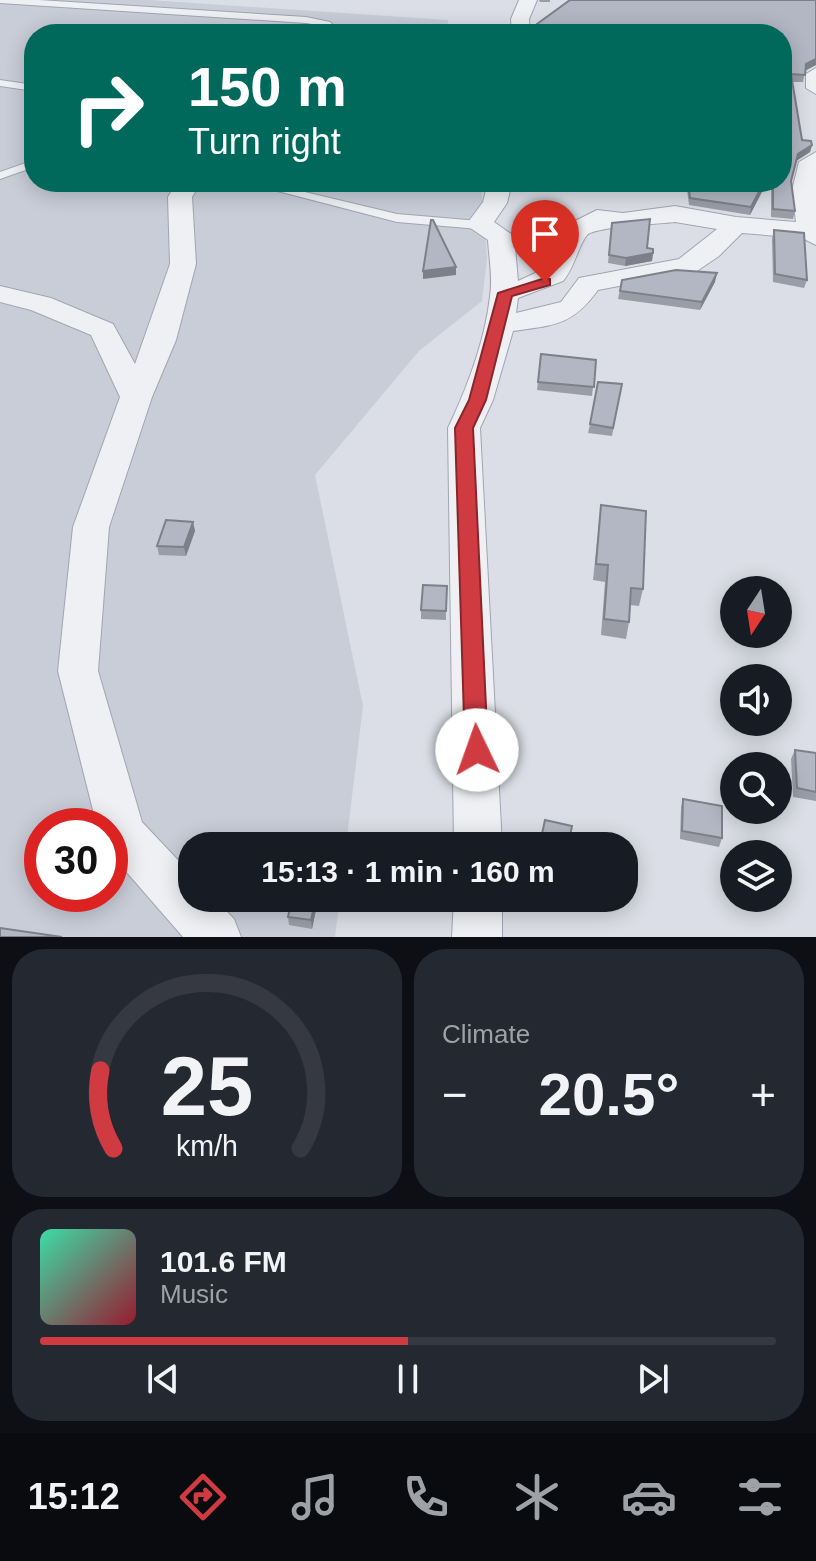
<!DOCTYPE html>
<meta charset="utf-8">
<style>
body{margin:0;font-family:Arial,sans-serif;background:#242831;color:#f1f3f6;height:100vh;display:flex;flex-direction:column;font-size:30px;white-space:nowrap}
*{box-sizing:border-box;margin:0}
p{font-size:26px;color:#9ea1a6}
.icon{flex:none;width:44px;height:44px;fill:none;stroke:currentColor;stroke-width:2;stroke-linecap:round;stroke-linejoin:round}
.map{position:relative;height:937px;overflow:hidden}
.details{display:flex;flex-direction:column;gap:12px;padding:12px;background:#0d0f14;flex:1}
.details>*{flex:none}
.hud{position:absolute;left:24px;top:24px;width:768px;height:168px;border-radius:32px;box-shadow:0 4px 20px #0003;background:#00695c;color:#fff;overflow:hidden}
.needle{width:52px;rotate:192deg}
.fabs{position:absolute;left:720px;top:576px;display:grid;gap:16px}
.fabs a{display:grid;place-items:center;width:72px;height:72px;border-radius:50%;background:#171b24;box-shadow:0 4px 20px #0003;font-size:40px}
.speed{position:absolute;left:24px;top:808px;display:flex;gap:16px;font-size:40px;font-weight:700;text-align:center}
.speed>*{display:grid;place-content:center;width:104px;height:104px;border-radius:50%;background:#171b24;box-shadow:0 4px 20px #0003;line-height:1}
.speed .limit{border:12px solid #d22;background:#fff;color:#111}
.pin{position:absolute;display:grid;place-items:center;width:68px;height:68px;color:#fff;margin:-82px -34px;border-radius:50% 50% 50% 0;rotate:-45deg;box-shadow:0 0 8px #0007}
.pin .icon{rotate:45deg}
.me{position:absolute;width:88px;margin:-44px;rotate:357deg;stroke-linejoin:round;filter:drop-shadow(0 0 6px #0008)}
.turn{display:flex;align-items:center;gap:28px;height:168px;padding:0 32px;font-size:36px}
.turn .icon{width:104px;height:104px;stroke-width:2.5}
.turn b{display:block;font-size:56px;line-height:68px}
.big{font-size:60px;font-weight:700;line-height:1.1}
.details .card{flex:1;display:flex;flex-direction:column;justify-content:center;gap:12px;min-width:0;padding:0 28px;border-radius:32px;background:#242831}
.details .dial{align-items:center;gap:0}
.dial svg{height:208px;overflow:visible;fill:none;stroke:#363941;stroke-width:7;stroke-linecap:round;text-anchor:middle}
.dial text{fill:#f1f3f6;stroke:none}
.song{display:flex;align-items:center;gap:24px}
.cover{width:96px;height:96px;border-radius:12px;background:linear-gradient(135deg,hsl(160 70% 55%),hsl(350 70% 35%))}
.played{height:8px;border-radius:4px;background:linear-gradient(90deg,#d03b42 50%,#363941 50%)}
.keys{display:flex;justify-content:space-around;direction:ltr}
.heat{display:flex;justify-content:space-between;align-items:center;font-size:44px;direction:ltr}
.details .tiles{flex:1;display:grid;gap:12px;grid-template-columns:1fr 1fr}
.card:last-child{grid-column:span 2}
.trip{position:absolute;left:178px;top:832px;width:460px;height:80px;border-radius:32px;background:#171b24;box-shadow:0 4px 20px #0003;font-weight:700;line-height:80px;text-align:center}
.dock{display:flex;height:128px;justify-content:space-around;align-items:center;background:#090b0e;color:#9ea1a6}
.dock .icon{width:56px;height:56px}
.dock .on{color:#d03b42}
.dock b{font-size:36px;color:#f1f3f6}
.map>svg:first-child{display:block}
.built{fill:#c9cdd8;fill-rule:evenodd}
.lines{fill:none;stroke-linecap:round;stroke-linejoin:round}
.lane-casing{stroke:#a1a5b0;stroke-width:2}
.street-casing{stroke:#a1a5b0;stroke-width:2}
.lane{fill:#eef0f4;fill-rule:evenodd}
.street{fill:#eef0f4;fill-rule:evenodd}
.wall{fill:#9a9da8}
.shaded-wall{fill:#7d8088}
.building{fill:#b3b7c3;stroke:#7d8088;stroke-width:2}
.route{fill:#d03b42;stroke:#87262b;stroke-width:2}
</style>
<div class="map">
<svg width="816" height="937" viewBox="0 0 816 937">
<rect width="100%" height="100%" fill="#dbdee6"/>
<path class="built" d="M0,0H149L448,20L447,34H34V182H481L487,259L482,301L419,351L315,475L363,706L346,846H192V898H340L335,937H0ZM42,826H110V894H42Z"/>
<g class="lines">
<g class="lane-casing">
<g id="lane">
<polygon points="0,0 39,0 306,17 330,22 338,30 337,34 329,34 329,31 324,26 306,23 0,3"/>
<polygon points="0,80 34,85 34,91 0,86"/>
<polygon points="34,160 34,167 0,179 0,172"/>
<polygon points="243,182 263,182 397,214 479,221 485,225 479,229 397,222"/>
</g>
</g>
<g class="street-casing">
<g id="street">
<polygon points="519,0 537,0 529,19 530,34 512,34 511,19"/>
<polygon points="816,68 816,94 806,88 806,74"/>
<path d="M816,152V245L802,238L742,233L719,256L697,271L598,290C572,326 554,325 513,331L493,400L480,428L502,846H454L448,428C467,388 485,341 490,296C493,278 489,258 488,240L466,225L483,202L488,182H512L507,203L494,222L514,236L518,281L544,269L567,225L597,210L623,213L675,206L736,217L796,222L792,190L799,162ZM675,222L717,229L679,259L579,278L561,302L516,313L518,298L563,281C575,267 577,248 587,235C594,227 659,224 675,222Z"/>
<polygon points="177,182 201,182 192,197 196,264 176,340 152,397 109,527 98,671 142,822 192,875 192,898 214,898 234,919 241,937 183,937 110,853 110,826 97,826 58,671 73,527 120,397 91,335 31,310 0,302 0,286 51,298 113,324 135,364 170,264 168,197"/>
<polygon points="454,898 502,898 502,937 452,937"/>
</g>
</g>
<use href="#lane" class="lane"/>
<use href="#street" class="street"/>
</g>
<g class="wall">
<polygon points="539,0 550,0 550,2 540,2"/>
<polygon points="816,0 816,65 805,71 803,82 792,82 802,140 812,145 810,152 796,161 791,181 795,211 793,219 771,217 771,182 782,182 782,34 536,34 537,24"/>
<polygon points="686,182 767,182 750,215 689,205"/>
<polygon points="612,223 653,253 652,261 625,266 608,263"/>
<polygon points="774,230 807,280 804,288 773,282 772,239"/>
<polygon points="622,280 715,282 700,310 618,299"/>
<polygon points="596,360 592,396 537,390 538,382"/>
<polygon points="622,384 612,436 588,433 590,424"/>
<polygon points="601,505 643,589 639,606 630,605 629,622 626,639 601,635 605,582 593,580"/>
<polygon points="193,522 195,531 186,556 159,555 157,546"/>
<polygon points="421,610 446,611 446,620 421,619"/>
<polygon points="795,750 816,753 816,801 793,797 791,759"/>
<polygon points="683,799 722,838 719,847 680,839 681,807"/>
<polygon points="316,898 317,905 312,929 289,925 288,917"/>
</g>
<g class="shaded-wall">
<polygon points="816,59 816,65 804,71 806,64"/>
<polygon points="812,145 810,152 796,161 798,154"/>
<polygon points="764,182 767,182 750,215 751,207"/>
<polygon points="653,253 652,261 625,266 626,258"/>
<polygon points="456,267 456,275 423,279 423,271"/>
<polygon points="717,273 715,282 700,310 702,302"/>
<polygon points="193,522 195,531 186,556 184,547"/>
<polygon points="316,898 317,905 312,929 311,920"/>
</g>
<g class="building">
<polygon points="570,0 816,0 816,59 806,64 805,75 791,74 802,140 811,141 812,145 798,154 791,181 795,211 773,209 773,182 782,182 782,34 538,34 537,24"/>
<polygon points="688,182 764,182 751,207 690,198"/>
<polygon points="650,219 647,248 653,249 653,253 626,258 609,255 612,223"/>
<polygon points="431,220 433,220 456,267 423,271"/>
<polygon points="774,230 804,233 807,280 775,274"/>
<polygon points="676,270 717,273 702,302 620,291 622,280"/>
<polygon points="541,354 596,360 594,387 538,382"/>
<polygon points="598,382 622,384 613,428 590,424"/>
<polygon points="601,505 646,511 643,589 631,588 629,622 604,619 608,565 596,564"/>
<polygon points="166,520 193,522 184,547 157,546"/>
<polygon points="423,585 447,586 446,611 421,610"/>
<polygon points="795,750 816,753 816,792 797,788"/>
<polygon points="683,799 722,806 722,838 682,831"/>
<polygon points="545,820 572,826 568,846 554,846 540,843"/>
<polygon points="292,898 316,898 311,920 288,917"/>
<polygon points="0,928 62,937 0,937"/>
</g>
<polygon class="route" points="545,278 550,279 550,285 512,296 486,400 473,428 488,750 485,757 477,760 468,757 465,750 455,428 469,400 498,293"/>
</svg>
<div class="fabs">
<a><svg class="needle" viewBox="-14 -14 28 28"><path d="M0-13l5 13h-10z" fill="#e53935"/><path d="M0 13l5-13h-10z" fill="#9ea1a6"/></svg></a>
<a><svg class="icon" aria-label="sound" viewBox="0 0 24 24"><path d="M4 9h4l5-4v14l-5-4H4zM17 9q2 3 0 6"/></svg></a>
<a><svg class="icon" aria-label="search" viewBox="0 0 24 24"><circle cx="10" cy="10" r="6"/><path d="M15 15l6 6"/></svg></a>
<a><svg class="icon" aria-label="layers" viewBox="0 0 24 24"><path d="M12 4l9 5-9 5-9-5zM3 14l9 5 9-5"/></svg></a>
</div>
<div class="speed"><div class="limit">30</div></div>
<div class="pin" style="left:545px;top:282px;background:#d93025"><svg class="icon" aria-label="arrive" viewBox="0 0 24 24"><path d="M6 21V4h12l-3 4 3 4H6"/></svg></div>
<svg class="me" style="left:477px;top:750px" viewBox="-20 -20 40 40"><circle r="19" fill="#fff"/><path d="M0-13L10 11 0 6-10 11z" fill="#d03b42"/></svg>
<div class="trip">15:13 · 1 min · 160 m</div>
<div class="hud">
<div class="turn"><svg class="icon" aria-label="right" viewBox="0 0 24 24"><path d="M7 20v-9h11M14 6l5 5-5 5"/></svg><div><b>150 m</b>Turn right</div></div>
</div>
</div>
<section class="details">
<div class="tiles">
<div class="card dial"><svg viewBox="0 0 100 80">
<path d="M14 69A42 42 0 1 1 86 69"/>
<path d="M14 69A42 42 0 0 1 9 39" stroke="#d03b42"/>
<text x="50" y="56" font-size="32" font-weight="700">25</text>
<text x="50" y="72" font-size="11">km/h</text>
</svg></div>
<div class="card"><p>Climate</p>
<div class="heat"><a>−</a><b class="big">20.5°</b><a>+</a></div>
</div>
<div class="card">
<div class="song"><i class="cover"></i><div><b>101.6 FM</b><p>Music</p></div></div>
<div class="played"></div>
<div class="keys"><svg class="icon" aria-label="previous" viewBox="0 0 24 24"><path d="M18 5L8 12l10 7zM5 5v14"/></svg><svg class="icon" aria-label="pause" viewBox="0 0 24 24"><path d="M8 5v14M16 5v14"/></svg><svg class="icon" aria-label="next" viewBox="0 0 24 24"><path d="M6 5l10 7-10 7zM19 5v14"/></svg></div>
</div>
</div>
</section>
<nav class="dock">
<b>15:12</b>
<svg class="icon on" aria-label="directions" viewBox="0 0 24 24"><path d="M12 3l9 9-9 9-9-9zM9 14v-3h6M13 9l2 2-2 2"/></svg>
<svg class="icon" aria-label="music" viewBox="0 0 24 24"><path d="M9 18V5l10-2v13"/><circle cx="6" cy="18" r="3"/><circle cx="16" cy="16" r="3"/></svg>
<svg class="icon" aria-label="phone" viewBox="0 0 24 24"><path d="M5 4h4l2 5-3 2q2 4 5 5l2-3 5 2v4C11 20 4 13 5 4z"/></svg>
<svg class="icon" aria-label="climate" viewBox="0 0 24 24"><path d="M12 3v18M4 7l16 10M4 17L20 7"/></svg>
<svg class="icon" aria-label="car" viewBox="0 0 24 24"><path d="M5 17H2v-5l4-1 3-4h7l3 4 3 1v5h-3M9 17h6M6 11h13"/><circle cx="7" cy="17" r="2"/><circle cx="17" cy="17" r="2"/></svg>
<svg class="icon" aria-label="filters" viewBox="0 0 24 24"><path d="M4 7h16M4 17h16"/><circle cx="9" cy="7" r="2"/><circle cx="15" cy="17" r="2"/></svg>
</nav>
